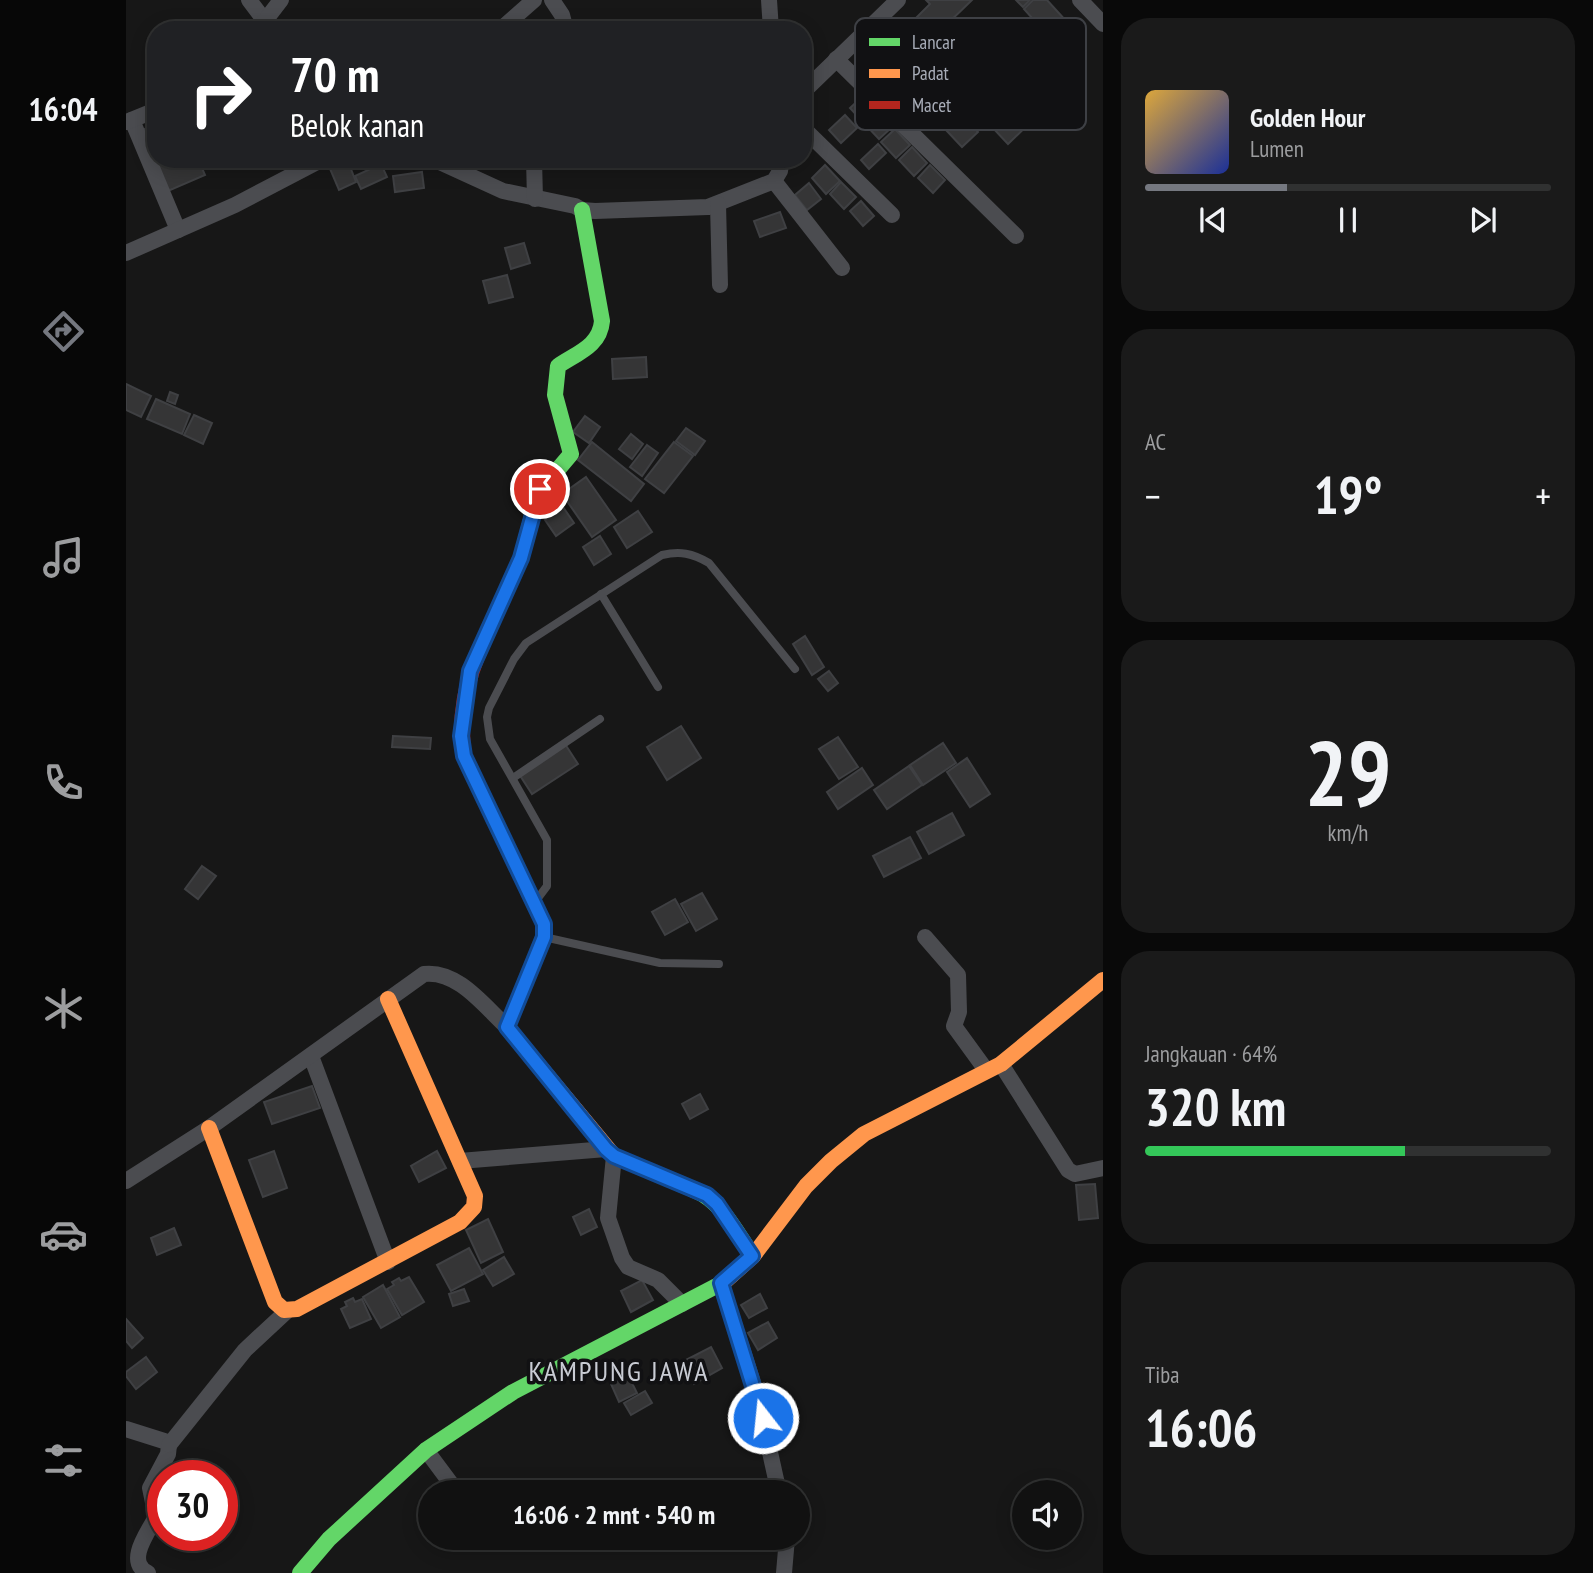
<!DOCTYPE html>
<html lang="id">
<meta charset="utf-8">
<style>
body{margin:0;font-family:"PT Sans Narrow",sans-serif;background:#1a1a1a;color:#f1f3f6;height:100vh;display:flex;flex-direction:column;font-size:26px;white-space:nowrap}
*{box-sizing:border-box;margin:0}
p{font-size:23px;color:#9c9d9f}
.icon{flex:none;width:38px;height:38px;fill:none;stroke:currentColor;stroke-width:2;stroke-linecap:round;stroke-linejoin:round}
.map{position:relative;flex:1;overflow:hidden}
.details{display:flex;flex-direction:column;gap:18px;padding:18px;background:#090909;width:490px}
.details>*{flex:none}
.banner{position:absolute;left:21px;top:21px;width:665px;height:147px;border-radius:28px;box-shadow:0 4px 18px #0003,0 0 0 2px #303131;background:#202124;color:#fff;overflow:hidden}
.tools{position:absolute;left:886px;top:1480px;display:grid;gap:14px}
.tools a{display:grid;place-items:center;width:70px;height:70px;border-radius:50%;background:#111;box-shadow:0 4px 18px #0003,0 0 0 2px #303131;font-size:35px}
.speed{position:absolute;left:21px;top:1460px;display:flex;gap:14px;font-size:35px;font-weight:700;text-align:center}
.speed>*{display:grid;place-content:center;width:91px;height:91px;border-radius:50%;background:#111;box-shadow:0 4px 18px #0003,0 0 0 2px #303131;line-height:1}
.speed .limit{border:10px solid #d22;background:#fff;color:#111}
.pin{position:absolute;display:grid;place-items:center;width:60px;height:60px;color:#fff;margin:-30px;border:4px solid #fff;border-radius:50%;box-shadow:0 2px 7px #0007}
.me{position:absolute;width:77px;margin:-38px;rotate:344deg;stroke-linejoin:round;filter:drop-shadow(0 0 5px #0008)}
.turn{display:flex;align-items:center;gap:24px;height:147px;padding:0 28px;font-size:32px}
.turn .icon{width:91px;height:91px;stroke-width:2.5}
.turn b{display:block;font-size:49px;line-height:60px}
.big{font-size:52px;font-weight:600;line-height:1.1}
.details .widget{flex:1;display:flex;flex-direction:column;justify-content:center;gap:10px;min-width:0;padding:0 24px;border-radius:28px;background:#1a1a1a}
.details .dial{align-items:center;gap:0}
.dial b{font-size:91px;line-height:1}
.song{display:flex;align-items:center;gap:21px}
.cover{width:84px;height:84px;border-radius:10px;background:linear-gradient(135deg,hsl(40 70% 55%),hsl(230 70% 35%))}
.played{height:7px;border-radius:4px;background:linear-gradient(90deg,#757880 35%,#303131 35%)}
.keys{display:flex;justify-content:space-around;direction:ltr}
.heat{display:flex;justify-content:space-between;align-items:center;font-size:38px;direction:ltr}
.charge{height:10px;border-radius:5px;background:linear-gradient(90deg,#34c759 64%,#303131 0)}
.trip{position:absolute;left:292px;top:1480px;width:392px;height:70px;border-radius:35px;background:#111;box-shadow:0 4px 18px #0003,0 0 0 2px #303131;font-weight:600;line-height:70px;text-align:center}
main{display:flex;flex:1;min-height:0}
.tab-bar{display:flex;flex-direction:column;width:126px;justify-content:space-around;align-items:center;background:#070707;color:#9c9d9f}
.tab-bar .icon{width:49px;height:49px}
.tab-bar .on{color:#757880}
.tab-bar b{font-size:32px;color:#f1f3f6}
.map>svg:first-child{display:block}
.building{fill:#353536;stroke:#3f4043;stroke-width:2}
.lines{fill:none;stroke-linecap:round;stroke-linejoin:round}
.lane{stroke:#4b4c50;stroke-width:8}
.street{stroke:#4b4c50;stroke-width:16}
.fast{stroke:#63d668;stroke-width:16}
.slow{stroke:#ff974d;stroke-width:16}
.jam{stroke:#b3261e;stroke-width:16}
.route-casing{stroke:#114b97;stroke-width:18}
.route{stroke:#1a73e8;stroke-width:12}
.labels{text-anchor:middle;stroke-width:7;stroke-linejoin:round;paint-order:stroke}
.quarter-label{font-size:28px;letter-spacing:2px;fill:#c9ccd4;stroke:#111113}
.key{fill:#111113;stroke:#3e4045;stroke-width:2}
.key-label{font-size:19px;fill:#a8adb8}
</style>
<main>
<nav class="tab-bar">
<b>16:04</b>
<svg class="icon on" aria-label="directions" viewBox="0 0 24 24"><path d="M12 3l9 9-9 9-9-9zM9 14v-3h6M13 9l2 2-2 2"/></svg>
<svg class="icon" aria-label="music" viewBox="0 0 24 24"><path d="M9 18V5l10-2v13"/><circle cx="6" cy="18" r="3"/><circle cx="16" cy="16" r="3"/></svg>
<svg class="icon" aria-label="phone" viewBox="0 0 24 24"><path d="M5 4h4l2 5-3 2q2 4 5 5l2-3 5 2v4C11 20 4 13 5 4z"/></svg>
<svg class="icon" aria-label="climate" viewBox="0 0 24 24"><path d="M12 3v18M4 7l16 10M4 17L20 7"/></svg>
<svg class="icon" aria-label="car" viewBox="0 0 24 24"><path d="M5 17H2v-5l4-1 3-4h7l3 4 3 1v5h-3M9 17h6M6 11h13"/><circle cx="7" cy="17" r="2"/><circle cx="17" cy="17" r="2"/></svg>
<svg class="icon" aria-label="filters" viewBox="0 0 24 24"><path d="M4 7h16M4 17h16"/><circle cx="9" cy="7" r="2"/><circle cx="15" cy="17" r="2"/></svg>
</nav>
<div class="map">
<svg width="977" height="1573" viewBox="0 0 977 1573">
<rect width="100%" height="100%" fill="#171717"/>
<g class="building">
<polygon points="800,0 846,0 787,57 769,39 804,4"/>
<polygon points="890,0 904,0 897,7"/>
<polygon points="907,0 921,0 941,22 924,38 898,9"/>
<polygon points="736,97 765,128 753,139 724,108"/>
<polygon points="820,98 852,132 836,147 804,113"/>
<polygon points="891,103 907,120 882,144 866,127"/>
<polygon points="719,115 731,128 715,143 703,130"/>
<polygon points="30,124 30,159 72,159 79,175 42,191 16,130"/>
<polygon points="769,129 784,145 770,158 755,142"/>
<polygon points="752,144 760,153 743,169 735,160"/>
<polygon points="786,147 801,163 788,176 773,160"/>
<polygon points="213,159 221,159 230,182 213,190 202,164"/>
<polygon points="255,164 261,177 235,189 229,176"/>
<polygon points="699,165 714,181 700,194 686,178"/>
<polygon points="804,165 819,180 807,193 792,178"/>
<polygon points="296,172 298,188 269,192 267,176"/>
<polygon points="715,182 730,197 718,209 704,194"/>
<polygon points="683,183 695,199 681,210 669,195"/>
<polygon points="735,201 748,216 737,226 724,211"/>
<polygon points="654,212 660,228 634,237 628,221"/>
<polygon points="398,243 404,263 385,269 379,248"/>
<polygon points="381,275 387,297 363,303 357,281"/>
<polygon points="520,357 521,377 487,379 486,359"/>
<polygon points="0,384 25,396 15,417 0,410"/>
<polygon points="44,392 52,395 49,404 41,401"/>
<polygon points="30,399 64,414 56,434 21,419"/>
<polygon points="68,415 86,423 77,444 58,435"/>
<polygon points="459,416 474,427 463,443 447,432"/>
<polygon points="560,428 579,441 569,455 550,441"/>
<polygon points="505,434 517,444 506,459 493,449"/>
<polygon points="466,442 518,484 505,501 452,460"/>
<polygon points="548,442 567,456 538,493 519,479"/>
<polygon points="521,445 532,453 516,476 504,467"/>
<polygon points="460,477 490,520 466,537 436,494"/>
<polygon points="437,507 448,523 430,536 419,520"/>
<polygon points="512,511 526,532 501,548 488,527"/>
<polygon points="474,536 485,554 468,565 457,547"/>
<polygon points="679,636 698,667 686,675 667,644"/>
<polygon points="703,671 712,683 702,691 692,679"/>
<polygon points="555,726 575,758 541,780 521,747"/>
<polygon points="267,736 305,738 304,749 266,747"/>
<polygon points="712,737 732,767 713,779 693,749"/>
<polygon points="817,743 830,763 797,785 784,765"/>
<polygon points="439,744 452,764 406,794 393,774"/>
<polygon points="841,758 864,794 844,807 821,772"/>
<polygon points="783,766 796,785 761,809 748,790"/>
<polygon points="736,768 747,785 712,809 701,792"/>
<polygon points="826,813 838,835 803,854 791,832"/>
<polygon points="784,837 795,858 758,877 747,856"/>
<polygon points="76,866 90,876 72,899 59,889"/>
<polygon points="576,893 591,919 570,931 555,904"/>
<polygon points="549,899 562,922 539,935 526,912"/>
<polygon points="186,1086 194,1108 146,1124 138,1102"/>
<polygon points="574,1094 582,1109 564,1119 556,1104"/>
<polygon points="148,1151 161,1188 137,1197 123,1160"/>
<polygon points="311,1151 320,1168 293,1182 285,1166"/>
<polygon points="969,1184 972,1218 953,1220 950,1185"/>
<polygon points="463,1209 471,1227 455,1235 447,1217"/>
<polygon points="362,1219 377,1252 355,1263 340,1230"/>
<polygon points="48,1228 55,1245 31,1255 25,1238"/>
<polygon points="343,1248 357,1274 325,1291 311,1265"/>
<polygon points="378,1257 388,1274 367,1286 357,1270"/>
<polygon points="283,1277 298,1302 276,1315 261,1289 268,1285 266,1282 273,1278 275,1281"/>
<polygon points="516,1280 527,1300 505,1312 495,1291"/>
<polygon points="257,1285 274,1317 255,1328 237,1297"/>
<polygon points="338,1289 343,1301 327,1306 323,1294"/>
<polygon points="634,1294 641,1308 623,1318 615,1305"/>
<polygon points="227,1298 229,1302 236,1299 245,1319 224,1328 215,1309 221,1306 219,1302"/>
<polygon points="0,1319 17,1338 6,1348 0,1341"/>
<polygon points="642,1322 651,1338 632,1350 622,1333"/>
<polygon points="585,1347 596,1368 568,1384 556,1362"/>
<polygon points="20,1357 31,1372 10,1389 0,1376 0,1372"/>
<polygon points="502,1375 511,1393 493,1402 485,1384"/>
<polygon points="519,1391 526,1403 505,1415 498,1403"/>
</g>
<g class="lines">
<g class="lane">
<polyline points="475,594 532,687"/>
<polyline points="387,778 474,719"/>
<path d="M409,902L421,886V840L364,739L361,717L363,708L388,659L400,643L536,555C554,551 566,553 583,563L669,669"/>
<polyline points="418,937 534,963 593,964"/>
</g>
<g class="street">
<polyline points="123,0 139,21"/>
<polyline points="426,0 436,15 440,30"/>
<polyline points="643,0 645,30"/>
<polyline points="954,0 977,24"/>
<polyline points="132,30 155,0"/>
<polyline points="374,30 408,0"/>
<polyline points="710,59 890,236"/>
<polyline points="677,92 772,0"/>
<polyline points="6,120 52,230"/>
<polyline points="0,122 30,110"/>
<polyline points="677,128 766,215"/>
<polyline points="307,159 377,191 449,206 456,210 469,211 582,207 648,181 654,171 656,159"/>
<polyline points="408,159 409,199"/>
<polyline points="648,181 716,268"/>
<polyline points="592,204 594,285"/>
<polyline points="0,253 109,205 197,159"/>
<polyline points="799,937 832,975 833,1012 828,1026 860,1070"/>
<polyline points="185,1056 262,1262"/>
<polyline points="875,1064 942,1170 949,1174 977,1168"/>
<polyline points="488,1156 482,1218 496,1258 502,1267 532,1280 556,1304"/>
<polyline points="334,1161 480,1149"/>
<path d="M0,1181L83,1128L298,974C332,970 358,1006 381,1027"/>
<polyline points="595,1283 632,1398 653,1493"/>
<path d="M0,1429L38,1441L43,1445L42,1454L24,1488L30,1517C20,1535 0,1562 22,1573"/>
<polyline points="43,1445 119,1350 161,1311"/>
<polyline points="300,1450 332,1493"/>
<polyline points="658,1573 661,1538"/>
</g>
<g class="fast">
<path d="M356,645L395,558L412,493L445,454L429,395L432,366C451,353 474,346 476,321L456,210"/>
<path d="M568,1190C596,1201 610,1232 627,1256"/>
<polyline points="174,1573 203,1539 300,1450 387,1392 598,1282"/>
</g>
<g class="slow">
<polyline points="396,878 418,924 418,937 381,1027 488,1156 568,1190"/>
<polyline points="83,1128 149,1302 158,1310 171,1309 334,1222 348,1207 349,1196 262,999"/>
<polyline points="598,1282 627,1256 680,1186 705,1161 738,1134 875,1064 977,980"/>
</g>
<path class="jam" d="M356,645C340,679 332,719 338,756L396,878"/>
</g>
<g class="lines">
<g class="route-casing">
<polyline id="route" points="414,489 395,558 344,671 335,736 338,756 418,924 418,937 381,1027 480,1149 488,1156 581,1195 591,1204 626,1256 595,1283 637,1418"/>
</g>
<use href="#route" class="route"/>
</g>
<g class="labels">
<g class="quarter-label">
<text x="493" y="1381">KAMPUNG JAWA</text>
</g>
</g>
<rect x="729" y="18" width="231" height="112" rx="10" class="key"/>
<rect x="743" y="38" width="31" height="8" fill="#63d668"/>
<rect x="743" y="69" width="31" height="9" fill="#ff974d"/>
<rect x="743" y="101" width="31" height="8" fill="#b3261e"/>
<g class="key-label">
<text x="786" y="49">Lancar</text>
<text x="786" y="80">Padat</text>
<text x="786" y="112">Macet</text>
</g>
</svg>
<div class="tools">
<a><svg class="icon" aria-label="sound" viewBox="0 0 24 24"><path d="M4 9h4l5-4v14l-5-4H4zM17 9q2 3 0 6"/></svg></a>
</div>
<div class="speed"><div class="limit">30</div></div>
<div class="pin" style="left:414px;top:489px;background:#d93025"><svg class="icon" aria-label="arrive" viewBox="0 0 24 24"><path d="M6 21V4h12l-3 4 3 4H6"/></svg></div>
<svg class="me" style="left:637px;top:1418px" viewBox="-20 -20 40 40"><circle r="17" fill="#1a73e8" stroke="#fff" stroke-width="3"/><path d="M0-11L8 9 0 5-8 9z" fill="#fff"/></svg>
<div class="trip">16:06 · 2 mnt · 540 m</div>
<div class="banner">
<div class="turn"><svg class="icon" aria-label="right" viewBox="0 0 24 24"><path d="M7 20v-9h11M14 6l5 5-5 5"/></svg><div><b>70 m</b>Belok kanan</div></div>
</div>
</div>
<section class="details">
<div class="widget">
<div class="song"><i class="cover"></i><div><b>Golden Hour</b><p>Lumen</p></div></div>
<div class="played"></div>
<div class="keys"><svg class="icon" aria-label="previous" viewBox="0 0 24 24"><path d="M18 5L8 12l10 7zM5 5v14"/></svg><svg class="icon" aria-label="pause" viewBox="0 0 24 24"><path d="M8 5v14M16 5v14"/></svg><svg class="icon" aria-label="next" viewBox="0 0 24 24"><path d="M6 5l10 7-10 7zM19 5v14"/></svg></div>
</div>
<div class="widget"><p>AC</p>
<div class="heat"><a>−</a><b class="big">19°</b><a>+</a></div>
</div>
<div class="widget dial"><b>29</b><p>km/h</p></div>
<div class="widget"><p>Jangkauan · 64%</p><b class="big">320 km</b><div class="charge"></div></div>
<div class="widget"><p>Tiba</p><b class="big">16:06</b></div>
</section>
</main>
